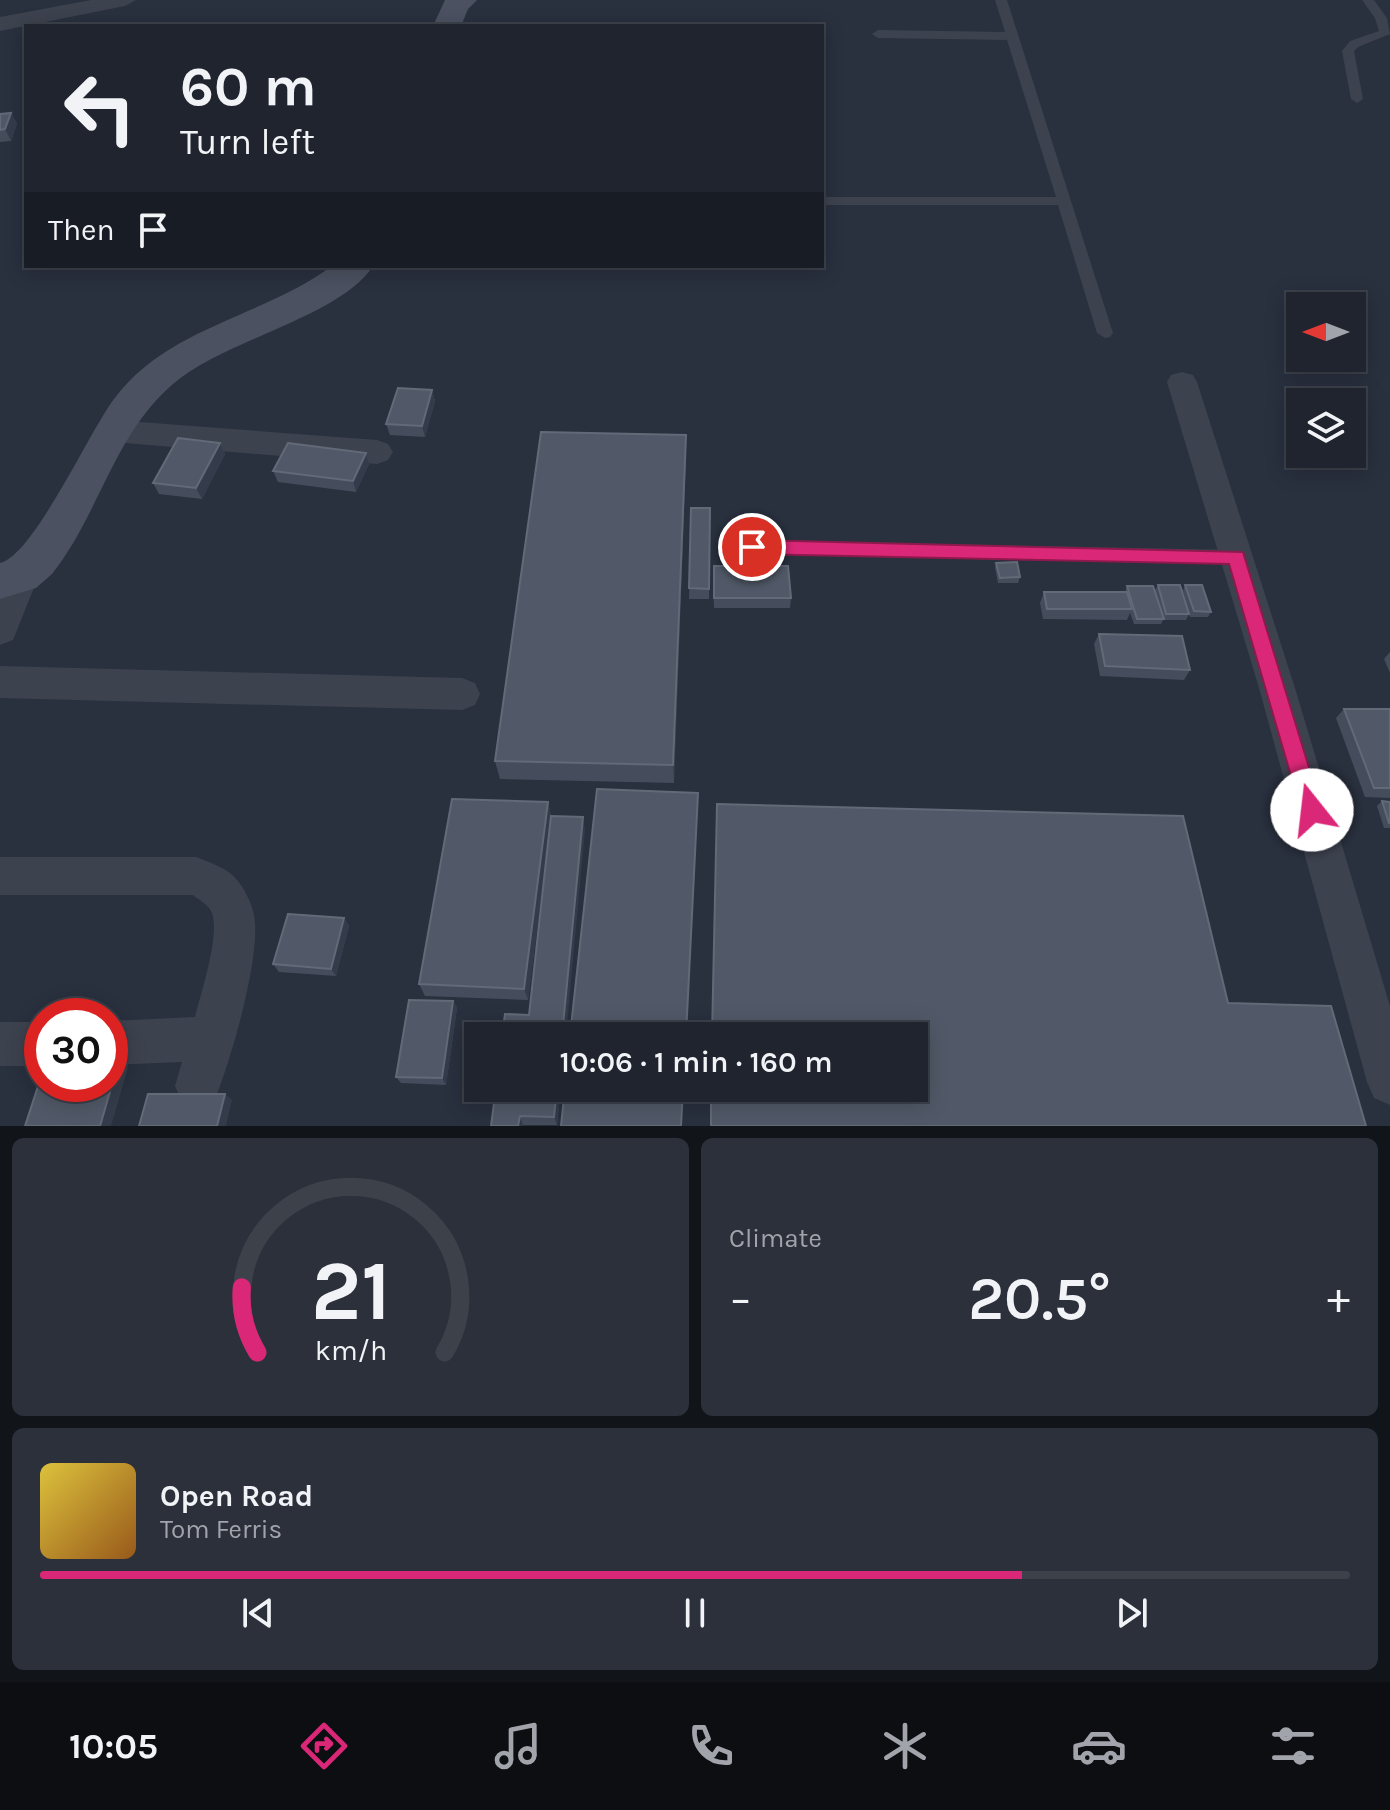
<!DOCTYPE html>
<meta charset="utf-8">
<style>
body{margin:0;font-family:Karla,sans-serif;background:#2c303a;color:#f1f3f6;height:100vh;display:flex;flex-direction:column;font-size:30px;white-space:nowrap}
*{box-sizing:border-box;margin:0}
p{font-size:26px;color:#a1a4aa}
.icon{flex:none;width:44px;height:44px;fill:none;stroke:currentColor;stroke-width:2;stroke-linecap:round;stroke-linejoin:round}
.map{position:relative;height:1126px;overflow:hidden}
.details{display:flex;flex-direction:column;gap:12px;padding:12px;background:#111419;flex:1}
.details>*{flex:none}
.top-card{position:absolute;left:24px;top:24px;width:800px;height:244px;border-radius:0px;box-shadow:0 4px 20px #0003,0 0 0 2px #3c414a;background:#1f242e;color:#f1f3f6;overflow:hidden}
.needle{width:52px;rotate:270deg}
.buttons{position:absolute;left:1286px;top:292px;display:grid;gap:16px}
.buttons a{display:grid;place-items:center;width:80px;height:80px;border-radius:0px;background:#1f242e;box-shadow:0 4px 20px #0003,0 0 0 2px #3c414a;font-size:40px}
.speed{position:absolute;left:24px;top:998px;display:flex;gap:16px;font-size:40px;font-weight:700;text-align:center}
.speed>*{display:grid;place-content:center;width:104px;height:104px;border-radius:50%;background:#1f242e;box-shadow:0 4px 20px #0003,0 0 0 2px #3c414a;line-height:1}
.speed .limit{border:12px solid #d22;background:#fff;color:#111}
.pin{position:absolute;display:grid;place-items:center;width:68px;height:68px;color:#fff;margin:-34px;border:4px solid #fff;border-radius:50%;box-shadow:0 2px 8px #0007}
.me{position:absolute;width:88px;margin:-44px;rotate:344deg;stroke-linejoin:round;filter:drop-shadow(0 0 6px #0008)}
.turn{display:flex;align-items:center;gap:28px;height:168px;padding:0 24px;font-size:36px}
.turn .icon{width:104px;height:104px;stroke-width:2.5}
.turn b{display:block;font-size:56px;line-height:68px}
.then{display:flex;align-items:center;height:76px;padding:0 24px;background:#0003;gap:16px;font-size:30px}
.big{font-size:60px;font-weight:600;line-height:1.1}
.details .widget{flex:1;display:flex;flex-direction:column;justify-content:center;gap:12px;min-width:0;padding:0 28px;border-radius:12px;background:#2c303a}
.details .dial{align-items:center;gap:0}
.dial svg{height:208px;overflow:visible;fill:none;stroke:#3c414a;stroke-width:7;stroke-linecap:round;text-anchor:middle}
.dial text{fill:#f1f3f6;stroke:none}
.song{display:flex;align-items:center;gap:24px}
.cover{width:96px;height:96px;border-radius:12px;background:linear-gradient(135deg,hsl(50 70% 55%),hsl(30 70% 35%))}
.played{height:8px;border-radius:4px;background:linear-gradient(90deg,#db2777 75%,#3c414a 75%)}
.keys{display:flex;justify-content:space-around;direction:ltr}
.heat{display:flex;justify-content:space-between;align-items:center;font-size:44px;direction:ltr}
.details .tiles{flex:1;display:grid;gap:12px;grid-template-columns:1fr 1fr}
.widget:last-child{grid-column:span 2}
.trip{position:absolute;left:464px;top:1022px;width:464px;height:80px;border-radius:0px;background:#1f242e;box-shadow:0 4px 20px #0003,0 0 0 2px #3c414a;font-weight:600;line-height:80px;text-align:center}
.menu{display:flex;height:128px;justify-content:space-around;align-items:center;background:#0c0e12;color:#a1a4aa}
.menu .icon{width:56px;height:56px}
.menu .on{color:#db2777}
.menu b{font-size:36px;color:#f1f3f6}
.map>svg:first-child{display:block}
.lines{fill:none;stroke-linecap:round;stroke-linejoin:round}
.lane{fill:#3d424f;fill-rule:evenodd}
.street{fill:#3d424f;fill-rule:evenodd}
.secondary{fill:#4b5161;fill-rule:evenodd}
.wall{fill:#454d5c}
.shaded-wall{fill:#343c4b}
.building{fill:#515968;stroke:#626977;stroke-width:2}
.route{fill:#db2777;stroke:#8e194d;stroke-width:2}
</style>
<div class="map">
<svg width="1390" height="1126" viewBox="0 0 1390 1126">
<rect width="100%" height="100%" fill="#29303e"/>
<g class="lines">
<g class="lane">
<polygon points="995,0 1007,0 1113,333 1110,337 1105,338 1097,333 1058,205 822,205 822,197 1056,197 1007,40 878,38 872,34 878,30 1005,32"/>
<polygon points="1362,0 1374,0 1387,18 1390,34 1358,47 1354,51 1363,99 1357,103 1351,99 1342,51 1350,41 1379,31 1375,18"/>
<polygon points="752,540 1236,550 1242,552 1245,557 1242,562 1236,564 752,554 746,552 743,547 746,542"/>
</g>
<g class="street">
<polygon points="91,0 136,0 125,6 0,31 0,17"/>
<polygon points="1182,372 1193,375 1197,382 1295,688 1390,1006 1390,1105 1374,1098 1367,1082 1259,688 1167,382 1171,375"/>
<polygon points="113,420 377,440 388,444 393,452 388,460 377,464 113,442 102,439 97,431 102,423"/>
<polygon points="22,561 34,565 39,575 13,640 0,645 0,587 10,565"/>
<polygon points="0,666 462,678 475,683 480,694 475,705 462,710 0,698"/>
<path d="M0,857H196C211,863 228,868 238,881C245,890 252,904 254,915C262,955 230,1063 214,1102L198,1109L182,1102L175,1086L182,1062L110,1065V1021L195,1017C201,993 220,936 212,913C209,905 199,900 193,895H0Z"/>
<rect x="0" y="1022" width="42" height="44"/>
</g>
<g class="secondary">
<polygon points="445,0 477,0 468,9 461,26 433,26"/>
<path d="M332,266H373C340,317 224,340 173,384C114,434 99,515 52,574L36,588L0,599V563C33,556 89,432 114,399C167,327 263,317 332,266Z"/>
</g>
</g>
<g class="wall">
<polygon points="11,113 17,124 11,141 0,142 0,114"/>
<polygon points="432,390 435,401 425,437 390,435 386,424"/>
<polygon points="220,443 225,454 202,499 159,494 153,483"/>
<polygon points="366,453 369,464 356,492 278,482 273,471"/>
<polygon points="686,456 674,783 500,779 495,761"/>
<polygon points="691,508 710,508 709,599 689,599"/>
<polygon points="996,563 1020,577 1018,583 998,583 995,568"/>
<polygon points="713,577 791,598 790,608 714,608"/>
<polygon points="1158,585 1189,614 1186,620 1163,620 1161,624 1134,624 1130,613 1127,620 1043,619 1040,603 1044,592 1125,592 1127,586 1155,590"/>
<polygon points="1185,585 1211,612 1208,617 1190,617 1183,591"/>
<polygon points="1099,634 1190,670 1184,680 1100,676 1094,644"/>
<polygon points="1390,652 1390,673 1384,659"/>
<polygon points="1344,709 1390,709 1390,798 1365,797 1336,718"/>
<polygon points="1382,801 1390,802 1390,828 1384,828 1377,806"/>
<polygon points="548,802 551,816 528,1000 425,996 419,984"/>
<polygon points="344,918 349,926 336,976 279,972 273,964"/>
<polygon points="453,1001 457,1008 446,1085 401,1083 396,1077"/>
<polygon points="496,1088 561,1088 557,1125 523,1125"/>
</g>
<g class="shaded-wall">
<polygon points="11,113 17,124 11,141 5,129"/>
<polygon points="432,390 435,401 425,437 422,426"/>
<polygon points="686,435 686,456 674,783 673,765"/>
<polygon points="220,443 225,454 202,499 196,488"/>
<polygon points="366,453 369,464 356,492 353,481"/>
<polygon points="548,802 551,816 528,1000 524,989"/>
<polygon points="583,817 585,830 566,1036 562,1036"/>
<polygon points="344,918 349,926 336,976 331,969"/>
<polygon points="453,1001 457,1008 446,1085 442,1078"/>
<polygon points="119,1061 128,1068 111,1126 100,1126"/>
<polygon points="557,1088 561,1088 557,1125 554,1117"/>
<polygon points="225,1094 232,1100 226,1126 217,1126"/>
<polygon points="520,1116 523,1125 523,1126 518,1126"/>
</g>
<g class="building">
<polygon points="11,113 5,129 0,130 0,114"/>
<polygon points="398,388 432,390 422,426 386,424"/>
<polygon points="541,432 686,435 673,765 495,761"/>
<polygon points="178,438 220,443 196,488 153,483"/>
<polygon points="288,443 366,453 353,481 273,471"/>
<polygon points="691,508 710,508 709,589 689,588"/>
<polygon points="1017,562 1020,577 1000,578 996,563"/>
<polygon points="714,566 788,566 791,598 714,598"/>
<polygon points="1158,585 1180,585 1189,614 1166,614"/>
<polygon points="1185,585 1202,585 1211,612 1194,611"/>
<polygon points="1127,586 1153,586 1164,619 1137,619"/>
<polygon points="1044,592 1127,592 1132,609 1047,609"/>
<polygon points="1099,634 1182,636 1190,670 1105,666"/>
<polygon points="1344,709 1390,709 1390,788 1374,788"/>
<polygon points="597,789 698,793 686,1036 570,1036"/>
<polygon points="452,799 548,802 524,989 419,984"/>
<polygon points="1382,801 1390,802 1390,823 1389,823"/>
<polygon points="717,804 1183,816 1228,1003 1331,1006 1366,1126 711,1126 711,1088 914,1088 914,1036 712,1036"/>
<polygon points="551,816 583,817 562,1036 502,1036 505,1014 529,1015"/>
<polygon points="288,914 344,918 331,969 273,964"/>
<polygon points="409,1000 453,1001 442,1078 396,1077"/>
<polygon points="110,1061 119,1061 100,1126 25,1126 42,1074 42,1084 110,1084"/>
<polygon points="496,1088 557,1088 554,1117 520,1116 518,1126 491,1126"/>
<polygon points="565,1088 683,1088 681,1126 561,1126"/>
<polygon points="148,1094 225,1094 217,1126 139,1126"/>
</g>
<polygon class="route" points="752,540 1243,552 1322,810 1319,816 1312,819 1304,816 1301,810 1229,564 752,554 743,547"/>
</svg>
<div class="buttons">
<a><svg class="needle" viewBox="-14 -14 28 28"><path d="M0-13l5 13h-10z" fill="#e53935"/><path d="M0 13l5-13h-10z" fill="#a1a4aa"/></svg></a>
<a><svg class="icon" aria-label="layers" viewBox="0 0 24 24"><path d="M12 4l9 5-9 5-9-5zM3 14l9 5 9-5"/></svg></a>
</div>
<div class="speed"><div class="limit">30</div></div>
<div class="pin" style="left:752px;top:547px;background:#d93025"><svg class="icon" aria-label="arrive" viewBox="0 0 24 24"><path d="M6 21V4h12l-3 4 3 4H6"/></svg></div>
<svg class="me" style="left:1312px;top:810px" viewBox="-20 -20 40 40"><circle r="19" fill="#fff"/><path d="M0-13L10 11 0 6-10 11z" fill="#db2777"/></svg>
<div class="trip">10:06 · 1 min · 160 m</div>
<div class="top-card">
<div class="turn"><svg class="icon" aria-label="left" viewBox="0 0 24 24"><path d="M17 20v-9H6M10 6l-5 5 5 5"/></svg><div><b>60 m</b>Turn left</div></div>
<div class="then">Then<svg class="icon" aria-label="arrive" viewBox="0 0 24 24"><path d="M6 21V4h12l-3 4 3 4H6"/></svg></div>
</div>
</div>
<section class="details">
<div class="tiles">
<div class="widget dial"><svg viewBox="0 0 100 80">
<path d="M14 69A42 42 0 1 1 86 69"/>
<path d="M14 69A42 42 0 0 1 8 44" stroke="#db2777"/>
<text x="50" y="56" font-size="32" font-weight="700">21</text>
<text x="50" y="72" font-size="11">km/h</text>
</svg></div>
<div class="widget"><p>Climate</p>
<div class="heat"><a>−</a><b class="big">20.5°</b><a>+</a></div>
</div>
<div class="widget">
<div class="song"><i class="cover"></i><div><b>Open Road</b><p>Tom Ferris</p></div></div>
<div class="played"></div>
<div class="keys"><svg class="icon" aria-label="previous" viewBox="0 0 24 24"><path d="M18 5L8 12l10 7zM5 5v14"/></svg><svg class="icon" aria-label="pause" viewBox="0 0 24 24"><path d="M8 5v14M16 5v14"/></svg><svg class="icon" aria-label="next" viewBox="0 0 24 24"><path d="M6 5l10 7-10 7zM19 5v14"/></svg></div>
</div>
</div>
</section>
<nav class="menu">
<b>10:05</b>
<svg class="icon on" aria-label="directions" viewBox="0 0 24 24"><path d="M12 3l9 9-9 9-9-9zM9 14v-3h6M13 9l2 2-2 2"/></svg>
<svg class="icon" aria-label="music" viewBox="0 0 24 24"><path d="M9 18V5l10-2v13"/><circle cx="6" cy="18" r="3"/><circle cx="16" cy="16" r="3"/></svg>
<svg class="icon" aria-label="phone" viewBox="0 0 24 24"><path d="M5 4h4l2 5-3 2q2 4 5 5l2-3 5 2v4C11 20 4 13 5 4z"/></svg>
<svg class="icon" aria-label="climate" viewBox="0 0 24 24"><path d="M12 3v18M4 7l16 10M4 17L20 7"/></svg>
<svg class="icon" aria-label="car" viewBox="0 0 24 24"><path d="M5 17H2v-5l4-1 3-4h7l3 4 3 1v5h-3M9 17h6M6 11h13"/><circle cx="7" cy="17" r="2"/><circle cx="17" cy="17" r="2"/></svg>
<svg class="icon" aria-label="filters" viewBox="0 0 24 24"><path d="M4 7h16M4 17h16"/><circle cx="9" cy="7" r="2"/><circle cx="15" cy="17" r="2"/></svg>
</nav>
